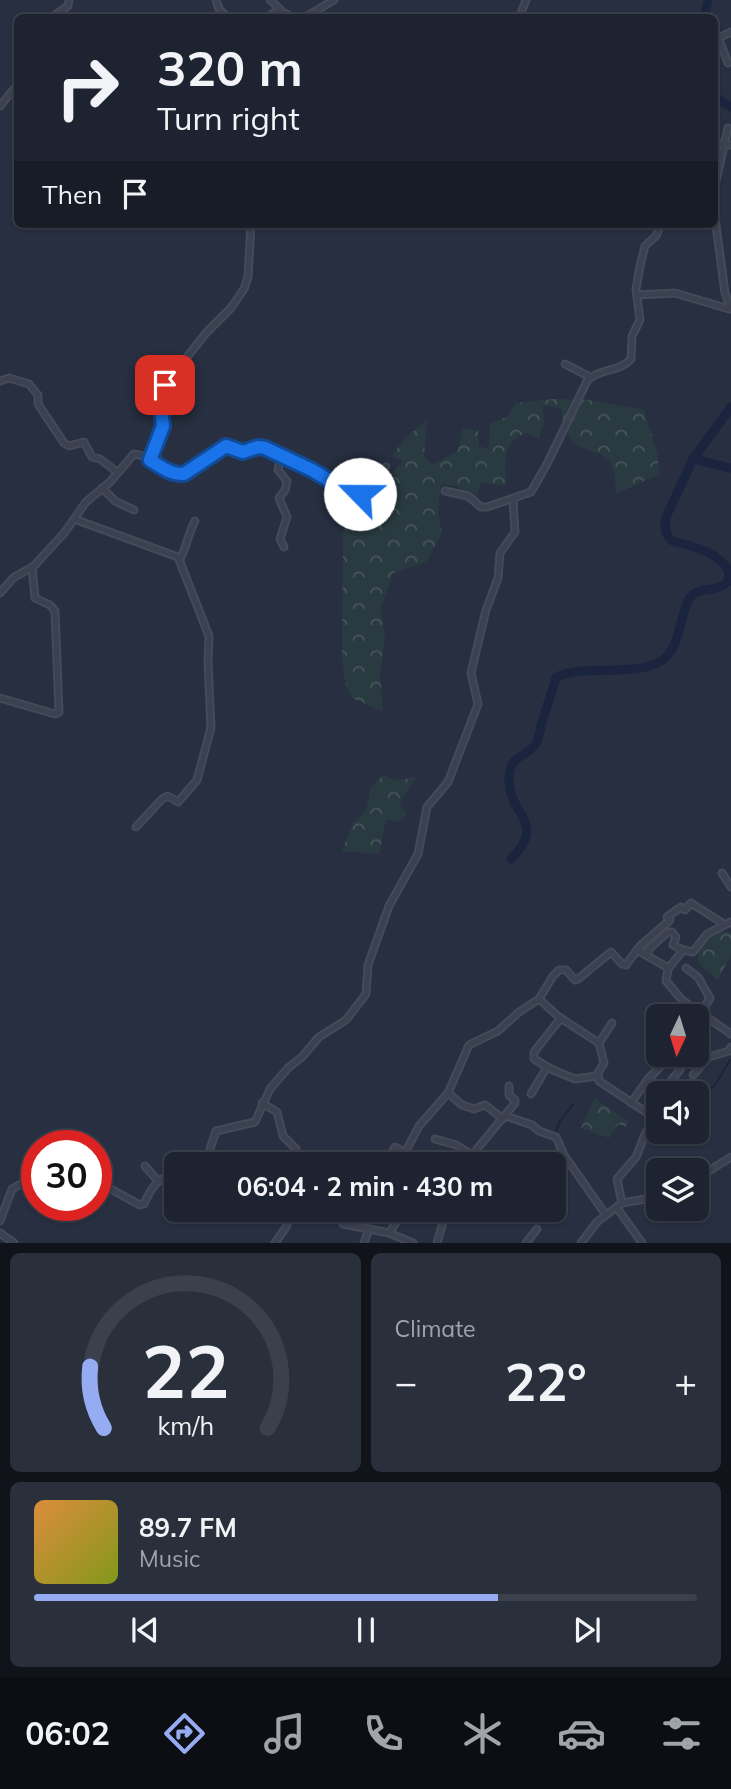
<!DOCTYPE html>
<meta charset="utf-8">
<style>
body{margin:0;font-family:Mulish,sans-serif;background:#2a2f3c;color:#f1f3f6;height:100vh;display:flex;flex-direction:column;font-size:26px;white-space:nowrap}
*{box-sizing:border-box;margin:0}
p{font-size:23px;color:#a0a4ab}
.icon{flex:none;width:38px;height:38px;fill:none;stroke:currentColor;stroke-width:2;stroke-linecap:round;stroke-linejoin:round}
.map{position:relative;height:1243px;overflow:hidden}
.drawer{display:flex;flex-direction:column;gap:10px;padding:10px;background:#10131a;flex:1}
.drawer>*{flex:none}
.banner{position:absolute;left:14px;top:14px;width:704px;height:214px;border-radius:10px;box-shadow:0 2px 5px #0004,0 0 0 2px #3b404c;background:#1d2330;color:#f1f3f6;overflow:hidden}
.needle{width:46px;rotate:184deg}
.tools{position:absolute;left:646px;top:1004px;display:grid;gap:14px}
.tools a{display:grid;place-items:center;width:63px;height:63px;border-radius:10px;background:#1d2330;box-shadow:0 2px 5px #0004,0 0 0 2px #3b404c;font-size:35px}
.speed{position:absolute;left:21px;top:1130px;display:flex;gap:14px;font-size:35px;font-weight:700;text-align:center}
.speed>*{display:grid;place-content:center;width:91px;height:91px;border-radius:50%;background:#1d2330;box-shadow:0 2px 5px #0004,0 0 0 2px #3b404c;line-height:1}
.speed .limit{border:10px solid #d22;background:#fff;color:#111}
.pin{position:absolute;display:grid;place-items:center;width:60px;height:60px;color:#fff;margin:-30px;border-radius:14px;box-shadow:0 4px 10px #0006}
.me{position:absolute;width:77px;margin:-38px;rotate:293deg;stroke-linejoin:round;filter:drop-shadow(0 0 5px #0008)}
.turn{display:flex;align-items:center;gap:24px;height:147px;padding:0 28px;font-size:32px}
.turn .icon{width:91px;height:91px;stroke-width:2.5}
.turn b{display:block;font-size:49px;line-height:60px}
.then{display:flex;align-items:center;height:66px;padding:0 28px;background:#0003;gap:14px;font-size:26px}
.big{font-size:52px;font-weight:700;line-height:1.1}
.drawer .card{flex:1;display:flex;flex-direction:column;justify-content:center;gap:10px;min-width:0;padding:0 24px;border-radius:10px;background:#2a2f3c}
.drawer .dial{align-items:center;gap:0}
.dial svg{height:182px;overflow:visible;fill:none;stroke:#3b404c;stroke-width:7;stroke-linecap:round;text-anchor:middle}
.dial text{fill:#f1f3f6;stroke:none}
.song{display:flex;align-items:center;gap:21px}
.cover{width:84px;height:84px;border-radius:10px;background:linear-gradient(135deg,hsl(30 70% 55%),hsl(70 70% 35%))}
.played{height:7px;border-radius:4px;background:linear-gradient(90deg,#95acf3 70%,#3b404c 70%)}
.keys{display:flex;justify-content:space-around;direction:ltr}
.heat{display:flex;justify-content:space-between;align-items:center;font-size:38px;direction:ltr}
.drawer .tiles{flex:1;display:grid;gap:10px;grid-template-columns:1fr 1fr}
.card:last-child{grid-column:span 2}
.trip{position:absolute;left:164px;top:1152px;width:402px;height:70px;border-radius:10px;background:#1d2330;box-shadow:0 2px 5px #0004,0 0 0 2px #3b404c;font-weight:700;line-height:70px;text-align:center}
.menu{display:flex;height:112px;justify-content:space-around;align-items:center;background:#0c0e13;color:#a0a4ab}
.menu .icon{width:49px;height:49px}
.menu .active{color:#95acf3}
.menu b{font-size:32px;color:#f1f3f6}
.map>svg:first-child{display:block}
.forest{fill:url(#forest-crowns)}
.lines{fill:none;stroke-linecap:round;stroke-linejoin:round}
.stream{stroke:#1b243e;stroke-width:2}
.river{stroke:#1b243e;stroke-width:9}
.street-casing{stroke:#454a59;stroke-width:9}
.street{stroke:#3b4150;stroke-width:5}
.route-casing{stroke:#114b97;stroke-width:18}
.route{stroke:#1a73e8;stroke-width:12}
</style>
<div class="map">
<svg width="731" height="1243" viewBox="0 0 731 1243">
<defs>
<pattern id="forest-crowns" width="20" height="18" patternUnits="userSpaceOnUse" patternTransform="scale(1.75)"><rect width="20" height="18" fill="#293b41"/><path d="M2 6a3 3 0 1 1 6 0M12 15a3 3 0 1 1 6 0" fill="none" stroke="#46555b"/></pattern>
</defs>
<rect width="100%" height="100%" fill="#272f40"/>
<g class="forest">
<path d="M554,399L588,400L644,410L658,456L659,474L616,494C617,434 581,466 565,430C562,424 562,414 561,408L543,405L544,423L539,439L526,433C502,441 505,464 506,485L481,483L475,499L456,486L441,484L438,512L442,534L426,562L393,573L381,608L385,638L380,673L383,712L352,698L345,683L342,656L343,533L348,509L360,499L372,482L381,484L403,462L392,456L405,438L427,420L424,456L433,465L458,450L463,428L478,431L479,446L489,449L490,423L507,417L516,403Z"/>
<polygon points="383,775 397,780 415,778 400,803 406,814 399,821 386,820 379,854 342,851 353,823 366,811 371,787"/>
<polygon points="716,929 722,933 725,931 731,933 731,955 718,980 702,967 697,959 704,937"/>
<polygon points="594,1098 629,1122 625,1127 618,1124 609,1138 581,1128"/>
</g>
<g class="lines">
<g class="stream">
<polyline points="696,1105 700,1097 715,1085 730,1060"/>
<polyline points="651,1131 658,1127"/>
<polyline points="555,1134 560,1121 573,1104"/>
</g>
<g class="river">
<polyline points="704,18 708,0"/>
<polyline points="714,97 731,107"/>
<polyline points="693,459 731,468"/>
<path d="M511,859C547,823 510,815 509,782C508,754 523,760 535,745C540,738 540,727 543,719C547,705 552,692 556,678C578,662 644,680 666,657C682,640 679,616 690,597C700,586 717,593 728,582L729,571C718,553 699,548 680,543C676,542 673,542 670,539C664,533 665,524 666,517L693,459L731,407"/>
</g>
<g class="street-casing">
<g id="street">
<polyline points="216,0 219,9 228,18"/>
<polyline points="270,0 281,10"/>
<polyline points="51,18 68,6 69,0"/>
<path d="M267,18C277,8 282,11 294,18"/>
<polyline points="304,18 334,0"/>
<polyline points="524,18 521,13 526,0"/>
<polyline points="718,37 728,63"/>
<polyline points="714,40 731,32"/>
<polyline points="0,106 18,84"/>
<polyline points="714,142 731,145"/>
<polyline points="716,181 728,128"/>
<polyline points="714,210 725,293 731,309"/>
<polyline points="637,295 675,293 729,309"/>
<polyline points="565,364 590,377"/>
<polyline points="0,381 9,378 29,384 38,395 38,404 64,443 69,446 84,442 92,457 100,459 117,472"/>
<polyline points="281,455 278,470 287,481 285,490 279,498 287,517 280,539 284,547"/>
<polyline points="150,460 163,426 161,407 165,385 206,333 231,308 244,289 248,277 251,224"/>
<polyline points="102,488 115,501 134,510"/>
<path d="M445,491L468,496L481,507H487L531,492L548,462L587,381C599,368 620,372 631,359L632,336L640,320L636,289L640,266L645,246L656,236L661,224"/>
<polyline points="74,519 178,557 209,636 208,663 211,728 197,780 178,802 168,796 162,799 136,827"/>
<path d="M180,559C187,546 188,534 195,521"/>
<path d="M0,593L13,578L34,566L65,532L86,502L110,482L134,454C151,455 164,473 181,475L226,446L243,452L258,447L265,448L312,470L332,484L359,494L366,477L379,480L386,467"/>
<polyline points="0,698 55,714 59,712 55,611 50,605 35,598 32,567"/>
<polyline points="722,873 731,887"/>
<polyline points="637,950 665,966 668,969 666,981 682,1000 731,1034"/>
<polyline points="683,950 693,952 707,934 731,922"/>
<polyline points="646,955 650,948 668,932 672,932 676,937 673,945 683,950 668,969"/>
<polyline points="686,968 698,977 710,998 700,1014"/>
<polyline points="539,999 553,976 559,970 566,970 575,980 578,979 611,952 622,964 626,965 640,946 670,920 667,917 681,907 685,910 691,903 724,924"/>
<polyline points="561,1018 534,1052 534,1059 553,1070 575,1079 597,1076"/>
<polyline points="599,1043 612,1023"/>
<polyline points="693,1075 709,1057 729,1051 731,1047"/>
<polyline points="648,1079 664,1089"/>
<polyline points="531,1094 547,1067"/>
<polyline points="661,1094 691,1055"/>
<polyline points="655,1102 658,1098"/>
<polyline points="262,1103 277,1112 283,1136 296,1149"/>
<polyline points="631,1103 648,1079 672,1055"/>
<polyline points="506,1116 532,1125 539,1131 556,1137 564,1155 606,1215"/>
<polyline points="503,1119 485,1105 474,1109 462,1105 448,1093 469,1045 498,1031 519,1012 539,999 559,1017 599,1043 604,1063 598,1073 599,1081 658,1120"/>
<polyline points="435,1139 456,1145 487,1164"/>
<polyline points="205,1164 216,1131 255,1122 270,1089 288,1068 302,1057 319,1037 346,1020 366,994 368,965 389,906 418,854 427,807 448,782 478,704 471,673 486,610 498,578 500,553 515,532 513,500"/>
<polyline points="385,1164 395,1147 404,1152 407,1149 419,1126 448,1093"/>
<polyline points="424,1164 425,1158"/>
<polyline points="472,1164 477,1149 515,1103 515,1100 509,1095 509,1086"/>
<polyline points="544,1164 562,1151"/>
<polyline points="145,1166 158,1181"/>
<polyline points="696,1179 731,1157"/>
<path d="M96,1181L140,1205L144,1204C150,1190 159,1174 177,1174"/>
<polyline points="622,1203 617,1179 636,1157 646,1132 658,1124"/>
<polyline points="617,1208 642,1243"/>
<polyline points="350,1209 343,1224 369,1229"/>
<polyline points="0,1221 12,1189 23,1183 37,1171"/>
<polyline points="0,1233 14,1243"/>
<polyline points="389,1233 405,1209"/>
<polyline points="275,1243 286,1227 293,1209"/>
<polyline points="364,1243 369,1229 389,1233 413,1243"/>
<polyline points="437,1243 447,1209"/>
<polyline points="526,1243 537,1229"/>
<polyline points="581,1243 597,1222 622,1203 658,1197"/>
</g>
</g>
<use href="#street" class="street"/>
</g>
<g class="lines">
<g class="route-casing">
<path id="route" d="M165,385L161,407L163,426L150,460C161,467 171,475 184,474L226,446L243,452L258,447L265,448L312,470L342,488L360,494"/>
</g>
<use href="#route" class="route"/>
</g>
</svg>
<div class="tools">
<a><svg class="needle" viewBox="-14 -14 28 28"><path d="M0-13l5 13h-10z" fill="#e53935"/><path d="M0 13l5-13h-10z" fill="#a0a4ab"/></svg></a>
<a><svg class="icon" aria-label="sound" viewBox="0 0 24 24"><path d="M4 9h4l5-4v14l-5-4H4zM17 9q2 3 0 6"/></svg></a>
<a><svg class="icon" aria-label="layers" viewBox="0 0 24 24"><path d="M12 4l9 5-9 5-9-5zM3 14l9 5 9-5"/></svg></a>
</div>
<div class="speed"><div class="limit">30</div></div>
<div class="pin" style="left:165px;top:385px;background:#d93025"><svg class="icon" aria-label="arrive" viewBox="0 0 24 24"><path d="M6 21V4h12l-3 4 3 4H6"/></svg></div>
<svg class="me" style="left:360px;top:494px" viewBox="-20 -20 40 40"><circle r="19" fill="#fff"/><path d="M0-13L10 11 0 6-10 11z" fill="#1a73e8"/></svg>
<div class="trip">06:04 · 2 min · 430 m</div>
<div class="banner">
<div class="turn"><svg class="icon" aria-label="right" viewBox="0 0 24 24"><path d="M7 20v-9h11M14 6l5 5-5 5"/></svg><div><b>320 m</b>Turn right</div></div>
<div class="then">Then<svg class="icon" aria-label="arrive" viewBox="0 0 24 24"><path d="M6 21V4h12l-3 4 3 4H6"/></svg></div>
</div>
</div>
<section class="drawer">
<div class="tiles">
<div class="card dial"><svg viewBox="0 0 100 80">
<path d="M14 69A42 42 0 1 1 86 69"/>
<path d="M14 69A42 42 0 0 1 8 42" stroke="#95acf3"/>
<text x="50" y="56" font-size="32" font-weight="700">22</text>
<text x="50" y="72" font-size="11">km/h</text>
</svg></div>
<div class="card"><p>Climate</p>
<div class="heat"><a>−</a><b class="big">22°</b><a>+</a></div>
</div>
<div class="card">
<div class="song"><i class="cover"></i><div><b>89.7 FM</b><p>Music</p></div></div>
<div class="played"></div>
<div class="keys"><svg class="icon" aria-label="previous" viewBox="0 0 24 24"><path d="M18 5L8 12l10 7zM5 5v14"/></svg><svg class="icon" aria-label="pause" viewBox="0 0 24 24"><path d="M8 5v14M16 5v14"/></svg><svg class="icon" aria-label="next" viewBox="0 0 24 24"><path d="M6 5l10 7-10 7zM19 5v14"/></svg></div>
</div>
</div>
</section>
<nav class="menu">
<b>06:02</b>
<svg class="icon active" aria-label="directions" viewBox="0 0 24 24"><path d="M12 3l9 9-9 9-9-9zM9 14v-3h6M13 9l2 2-2 2"/></svg>
<svg class="icon" aria-label="music" viewBox="0 0 24 24"><path d="M9 18V5l10-2v13"/><circle cx="6" cy="18" r="3"/><circle cx="16" cy="16" r="3"/></svg>
<svg class="icon" aria-label="phone" viewBox="0 0 24 24"><path d="M5 4h4l2 5-3 2q2 4 5 5l2-3 5 2v4C11 20 4 13 5 4z"/></svg>
<svg class="icon" aria-label="climate" viewBox="0 0 24 24"><path d="M12 3v18M4 7l16 10M4 17L20 7"/></svg>
<svg class="icon" aria-label="car" viewBox="0 0 24 24"><path d="M5 17H2v-5l4-1 3-4h7l3 4 3 1v5h-3M9 17h6M6 11h13"/><circle cx="7" cy="17" r="2"/><circle cx="17" cy="17" r="2"/></svg>
<svg class="icon" aria-label="filters" viewBox="0 0 24 24"><path d="M4 7h16M4 17h16"/><circle cx="9" cy="7" r="2"/><circle cx="15" cy="17" r="2"/></svg>
</nav>
